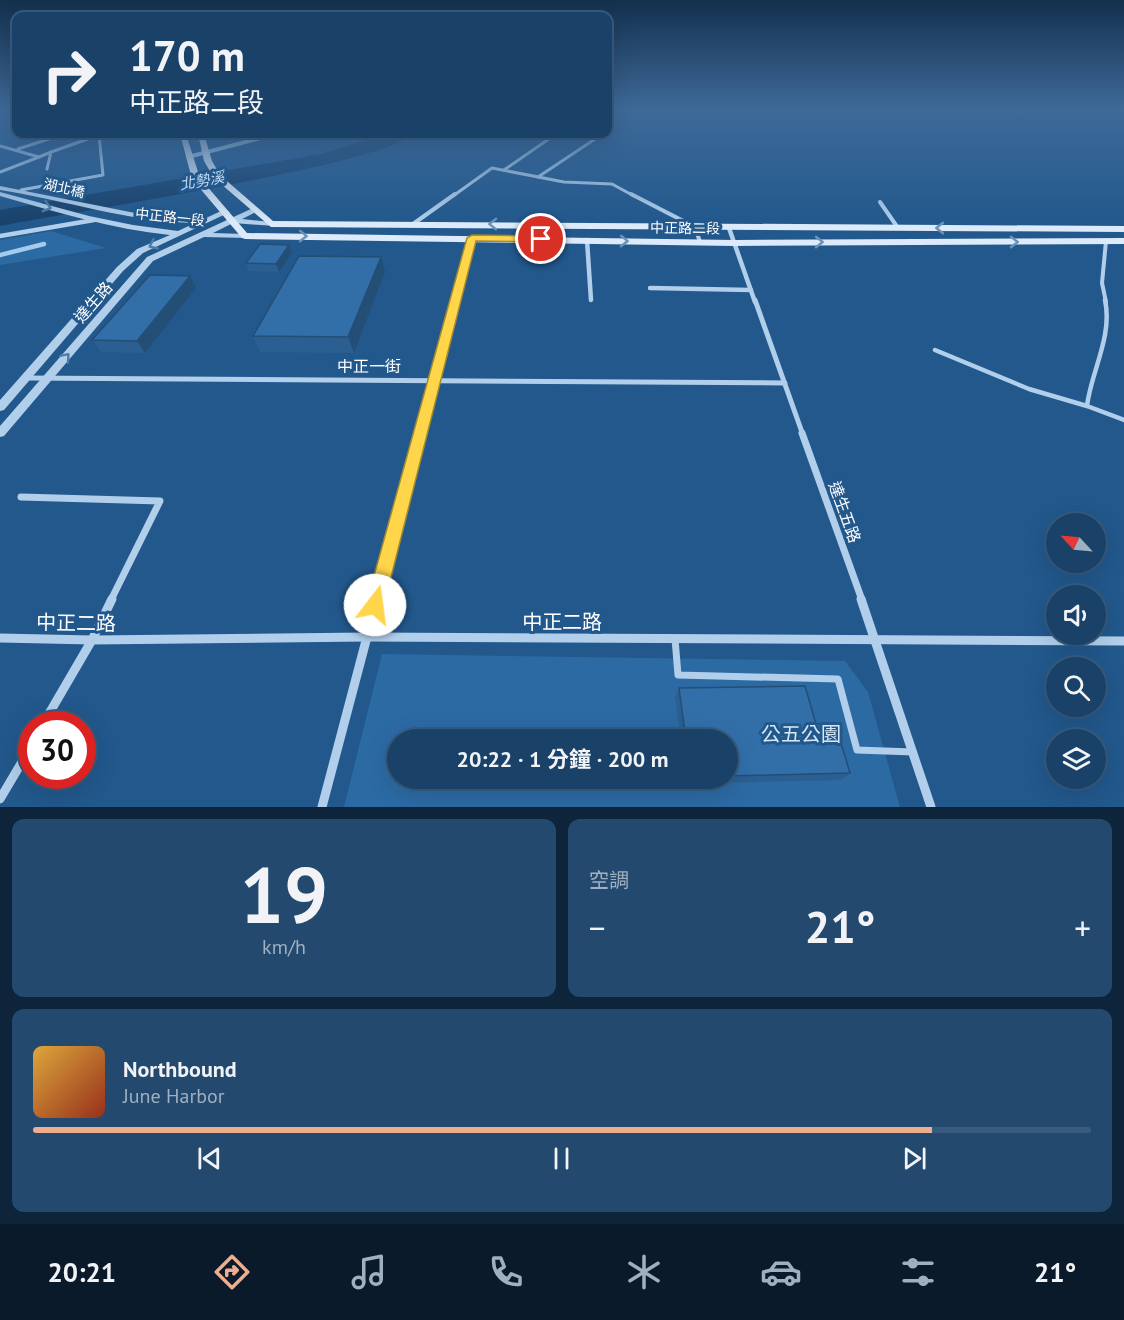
<!DOCTYPE html>
<html lang="zh-TW">
<meta charset="utf-8">
<style>
body{margin:0;font-family:"PT Sans","Noto Sans TC",sans-serif;background:#23496f;color:#f1f3f6;height:100vh;display:flex;flex-direction:column;font-size:22px;white-space:nowrap}
*{box-sizing:border-box;margin:0}
p{font-size:20px;color:#9fb0c0}
.icon{flex:none;width:33px;height:33px;fill:none;stroke:currentColor;stroke-width:2;stroke-linecap:round;stroke-linejoin:round}
.map{position:relative;height:807px;overflow:hidden}
.panel{display:flex;flex-direction:column;gap:12px;padding:12px;background:#0e243a;flex:1}
.panel>*{flex:none}
.hud{position:absolute;left:12px;top:12px;width:600px;height:126px;border-radius:12px;box-shadow:0 6px 24px #0002,0 0 0 2px #385b7d;background:#1a4269;color:#f1f3f6;overflow:hidden}
.needle{width:39px;rotate:296deg}
.fabs{position:absolute;left:1046px;top:513px;display:grid;gap:12px}
.fabs a{display:grid;place-items:center;width:60px;height:60px;border-radius:50%;background:#1a4269;box-shadow:0 6px 24px #0002,0 0 0 2px #385b7d;font-size:30px}
.speed{position:absolute;left:18px;top:711px;display:flex;gap:12px;font-size:30px;font-weight:700;text-align:center}
.speed>*{display:grid;place-content:center;width:78px;height:78px;border-radius:50%;background:#1a4269;box-shadow:0 6px 24px #0002,0 0 0 2px #385b7d;line-height:1}
.speed .limit{border:9px solid #d22;background:#fff;color:#111}
.pin{position:absolute;display:grid;place-items:center;width:51px;height:51px;color:#fff;margin:-26px;border:3px solid #fff;border-radius:50%;box-shadow:0 2px 6px #0007}
.me{position:absolute;width:66px;margin:-33px;rotate:15deg;stroke-linejoin:round;filter:drop-shadow(0 0 4px #0008)}
.turn{display:flex;align-items:center;gap:21px;height:126px;padding:0 18px;font-size:27px}
.turn .icon{width:78px;height:78px;stroke-width:2.5}
.turn b{display:block;font-size:42px;line-height:51px}
.big{font-size:45px;font-weight:700;line-height:1.1}
.panel .widget{flex:1;display:flex;flex-direction:column;justify-content:center;gap:9px;min-width:0;padding:0 21px;border-radius:12px;background:#23496f}
.panel .dial{align-items:center;gap:0}
.dial b{font-size:78px;line-height:1}
.song{display:flex;align-items:center;gap:18px}
.cover{width:72px;height:72px;border-radius:9px;background:linear-gradient(135deg,hsl(40 70% 55%),hsl(10 70% 35%))}
.played{height:6px;border-radius:3px;background:linear-gradient(90deg,#eead8d 85%,#385b7d 85%)}
.keys{display:flex;justify-content:space-around;direction:ltr}
.heat{display:flex;justify-content:space-between;align-items:center;font-size:33px;direction:ltr}
.panel .tiles{flex:1;display:grid;gap:12px;grid-template-columns:1fr 1fr}
.widget:last-child{grid-column:span 2}
.trip{position:absolute;left:387px;top:729px;width:351px;height:60px;border-radius:30px;background:#1a4269;box-shadow:0 6px 24px #0002,0 0 0 2px #385b7d;font-weight:700;line-height:60px;text-align:center}
.tab-bar{display:flex;height:96px;justify-content:space-around;align-items:center;background:#0a1a2a;color:#9fb0c0}
.tab-bar .icon{width:42px;height:42px}
.tab-bar .on{color:#eead8d}
.tab-bar b{font-size:27px;color:#f1f3f6}
.map>svg:first-child{display:block}
.green{fill:#2c6aa4;fill-rule:evenodd}
.lines{fill:none;stroke-linecap:round;stroke-linejoin:round}
.stream{stroke:#a5cbec;stroke-width:4.5}
.river{fill:#18416c;fill-rule:evenodd}
.service-far3{stroke:#b1cfeb;stroke-width:3}
.service-far2{stroke:#b1cfeb;stroke-width:4}
.service-far1{stroke:#b1cfeb;stroke-width:4.5}
.service{stroke:#b1cfeb;stroke-width:7}
.minor-far4{stroke:#b1cfeb;stroke-width:4}
.minor-far3{stroke:#b1cfeb;stroke-width:4.5}
.minor-far2{stroke:#b1cfeb;stroke-width:5}
.minor-far1{stroke:#b1cfeb;stroke-width:7}
.minor{stroke:#b1cfeb;stroke-width:9}
.tertiary{fill:#b1cfeb;fill-rule:evenodd}
.secondary{fill:#dceaf9;fill-rule:evenodd}
.wall{fill:#2b5f91}
.shaded-wall{fill:#234e76}
.building{fill:#326fa9;stroke:#234e76;stroke-width:1.5}
.oneway{stroke:#4d7ca8}
.oneway2{stroke:#6c92b8}
.route{fill:#ffd54a;stroke:#a68a30;stroke-width:1.5}
.labels{text-anchor:middle;stroke-width:6;stroke-linejoin:round;paint-order:stroke}
.far-street-label{font-size:14px;fill:#fff;stroke:#22588c}
.far-water-label{font-size:15px;font-style:italic;fill:#bdd9f2;stroke:#22588c}
.street-label{font-size:16px;fill:#fff;stroke:#22588c}
.near-street-label{font-size:20px;fill:#fff;stroke:#22588c}
.near-park-label{font-size:20px;fill:#d5e8f8;stroke:#22588c}
</style>
<div class="map">
<svg width="1124" height="807" viewBox="0 0 1124 807">
<rect width="100%" height="100%" fill="#22588c"/>
<g class="green">
<polygon points="51,231 106,248 0,265 0,240"/>
<path d="M382,654L845,661L868,692L900,807H344ZM398,740H728V778H398Z"/>
</g>
<g class="lines">
<polyline class="stream" points="0,255 44,244"/>
<path class="river" d="M386,134H412C392,163 56,215 0,226V210L321,154Z"/>
<g class="service-far3">
<polyline points="0,146 39,157 0,172"/>
<polyline points="18,149 64,134"/>
<polyline points="39,157 51,152 47,169"/>
<polyline points="504,170 556,134"/>
<polyline points="538,177 598,137"/>
<polyline points="21,190 103,175 99,135 51,152"/>
<polyline points="453,196 492,168 564,182 612,184 634,196"/>
</g>
<g class="service-far2">
<polyline points="631,194 695,227 700,242"/>
<polyline points="880,202 898,228"/>
<polyline points="413,224 455,194"/>
<polyline points="1106,302 1102,283 1106,241"/>
</g>
<g class="service-far1">
<path d="M1105,300C1113,336 1091,372 1087,406L1124,420"/>
<polyline points="935,350 1029,389 1087,406"/>
</g>
<polyline class="service" points="675,639 678,675 838,679 857,750 913,752"/>
<polyline class="minor-far4" points="188,157 276,134"/>
<g class="minor-far3">
<polyline points="729,228 755,302"/>
<polyline points="0,236 94,220"/>
<polyline points="587,240 591,300"/>
<polyline points="650,288 751,290"/>
<polyline points="455,302 472,238"/>
</g>
<g class="minor-far2">
<polyline points="755,300 803,435"/>
<polyline points="25,378 785,383"/>
<polyline points="420,435 456,300"/>
</g>
<g class="minor-far1">
<polyline points="802,433 862,600"/>
<polyline points="21,497 160,501 111,600"/>
<polyline points="376,600 421,433"/>
</g>
<g class="minor">
<polyline points="861,599 931,807"/>
<polyline points="0,638 92,640 367,637 1124,641"/>
<polyline points="43,724 92,640 112,599"/>
<polyline points="0,799 32,745"/>
<polyline points="322,807 377,599"/>
</g>
<g class="tertiary">
<path d="M0,186L150,216L204,219L223,210L230,212L143,253L123,271L4,410L0,411V400L117,267L137,249L170,235C112,229 56,212 0,196V192L89,216L133,225L178,231L195,223C129,222 65,200 0,190Z"/>
<polygon points="253,208 260,210 242,219 271,222 274,222 274,226 233,223 213,233 245,234 248,234 248,238 204,237 153,261 4,436 0,437 0,426 147,257"/>
</g>
<g class="secondary">
<polygon points="180,134 186,134 200,178 247,233 735,240 1124,238 1124,244 735,246 245,239 242,238 192,179"/>
<polygon points="198,134 204,134 212,161 220,175 273,221 1124,226 1124,232 271,227 214,178 204,161"/>
</g>
</g>
<g class="wall">
<polygon points="289,245 292,253 279,272 249,271 246,263"/>
<polygon points="385,272 354,353 260,352 253,336"/>
<polygon points="196,288 145,353 101,352 92,340"/>
<polygon points="679,688 816,724 850,773 841,780 714,783 714,778 728,778 728,740 681,740 675,697"/>
</g>
<g class="shaded-wall">
<polygon points="289,245 292,253 279,272 276,264"/>
<polygon points="381,257 385,272 354,353 348,337"/>
<polygon points="190,276 196,288 145,353 137,341"/>
</g>
<g class="building">
<polygon points="260,244 289,245 276,264 246,263"/>
<polygon points="299,256 381,257 348,337 253,336"/>
<polygon points="150,275 190,276 137,341 92,340"/>
<polygon points="805,686 816,724 835,723 850,773 728,776 728,740 686,740 679,688"/>
</g>
<defs><path id="oneway-chevron" d="M-2-3.5L2.5 0L-2 3.5" fill="none" stroke-width="1.6" stroke-linecap="round" stroke-linejoin="round" transform="scale(1.5)"/></defs>
<g class="oneway">
<use href="#oneway-chevron" transform="translate(47 207) rotate(16)"/>
<use href="#oneway-chevron" transform="translate(153 245) rotate(155)"/>
<use href="#oneway-chevron" transform="translate(66 357) rotate(-49)"/>
</g>
<g class="oneway2">
<use href="#oneway-chevron" transform="translate(493 224) rotate(-179)"/>
<use href="#oneway-chevron" transform="translate(940 228) rotate(-180)"/>
<use href="#oneway-chevron" transform="translate(303 236) rotate(1)"/>
<use href="#oneway-chevron" transform="translate(624 241) rotate(1)"/>
<use href="#oneway-chevron" transform="translate(819 242)"/>
<use href="#oneway-chevron" transform="translate(1014 242)"/>
</g>
<linearGradient id="sky" x2="0" y2="1"><stop stop-color="#13304d"/><stop offset="0.49" stop-color="#3e6a99"/><stop offset="1" stop-color="#3e6a99" stop-opacity="0"/></linearGradient>
<rect width="1124" height="223" fill="url(#sky)"/>
<polygon class="route" points="472,235 541,236 546,239 541,242 476,241 384,605 381,611 375,614 369,611 366,605 467,238"/>
<g class="labels">
<g class="far-street-label">
<text transform="translate(64 188) rotate(13)" y="5">湖北橋</text>
<text transform="translate(170 217) rotate(6)" y="5">中正路一段</text>
<text transform="translate(685 228) rotate(1)" y="5">中正路二段</text>
</g>
<g class="far-water-label">
<text transform="translate(202 181) rotate(-10)" y="5">北勢溪</text>
</g>
<g class="street-label">
<text transform="translate(93 302) rotate(-49)" y="6">達生路</text>
<text x="369" y="372">中正一街</text>
<text transform="translate(845 512) rotate(70)" y="6">達生五路</text>
</g>
<g class="near-street-label">
<text x="562" y="629">中正二路</text>
<text transform="translate(76 623) rotate(1)" y="7">中正二路</text>
</g>
<g class="near-park-label">
<text x="801" y="741">公五公園</text>
</g>
</g>
</svg>
<div class="fabs">
<a><svg class="needle" viewBox="-14 -14 28 28"><path d="M0-13l5 13h-10z" fill="#e53935"/><path d="M0 13l5-13h-10z" fill="#9fb0c0"/></svg></a>
<a><svg class="icon" aria-label="sound" viewBox="0 0 24 24"><path d="M4 9h4l5-4v14l-5-4H4zM17 9q2 3 0 6"/></svg></a>
<a><svg class="icon" aria-label="search" viewBox="0 0 24 24"><circle cx="10" cy="10" r="6"/><path d="M15 15l6 6"/></svg></a>
<a><svg class="icon" aria-label="layers" viewBox="0 0 24 24"><path d="M12 4l9 5-9 5-9-5zM3 14l9 5 9-5"/></svg></a>
</div>
<div class="speed"><div class="limit">30</div></div>
<div class="pin" style="left:541px;top:239px;background:#d93025"><svg class="icon" aria-label="arrive" viewBox="0 0 24 24"><path d="M6 21V4h12l-3 4 3 4H6"/></svg></div>
<svg class="me" style="left:375px;top:605px" viewBox="-20 -20 40 40"><circle r="19" fill="#fff"/><path d="M0-13L10 11 0 6-10 11z" fill="#ffd54a"/></svg>
<div class="trip">20:22 · 1 分鐘 · 200 m</div>
<div class="hud">
<div class="turn"><svg class="icon" aria-label="right" viewBox="0 0 24 24"><path d="M7 20v-9h11M14 6l5 5-5 5"/></svg><div><b>170 m</b>中正路二段</div></div>
</div>
</div>
<section class="panel">
<div class="tiles">
<div class="widget dial"><b>19</b><p>km/h</p></div>
<div class="widget"><p>空調</p>
<div class="heat"><a>−</a><b class="big">21°</b><a>+</a></div>
</div>
<div class="widget">
<div class="song"><i class="cover"></i><div><b>Northbound</b><p>June Harbor</p></div></div>
<div class="played"></div>
<div class="keys"><svg class="icon" aria-label="previous" viewBox="0 0 24 24"><path d="M18 5L8 12l10 7zM5 5v14"/></svg><svg class="icon" aria-label="pause" viewBox="0 0 24 24"><path d="M8 5v14M16 5v14"/></svg><svg class="icon" aria-label="next" viewBox="0 0 24 24"><path d="M6 5l10 7-10 7zM19 5v14"/></svg></div>
</div>
</div>
</section>
<nav class="tab-bar">
<b>20:21</b>
<svg class="icon on" aria-label="directions" viewBox="0 0 24 24"><path d="M12 3l9 9-9 9-9-9zM9 14v-3h6M13 9l2 2-2 2"/></svg>
<svg class="icon" aria-label="music" viewBox="0 0 24 24"><path d="M9 18V5l10-2v13"/><circle cx="6" cy="18" r="3"/><circle cx="16" cy="16" r="3"/></svg>
<svg class="icon" aria-label="phone" viewBox="0 0 24 24"><path d="M5 4h4l2 5-3 2q2 4 5 5l2-3 5 2v4C11 20 4 13 5 4z"/></svg>
<svg class="icon" aria-label="climate" viewBox="0 0 24 24"><path d="M12 3v18M4 7l16 10M4 17L20 7"/></svg>
<svg class="icon" aria-label="car" viewBox="0 0 24 24"><path d="M5 17H2v-5l4-1 3-4h7l3 4 3 1v5h-3M9 17h6M6 11h13"/><circle cx="7" cy="17" r="2"/><circle cx="17" cy="17" r="2"/></svg>
<svg class="icon" aria-label="filters" viewBox="0 0 24 24"><path d="M4 7h16M4 17h16"/><circle cx="9" cy="7" r="2"/><circle cx="15" cy="17" r="2"/></svg>
<b>21°</b>
</nav>
